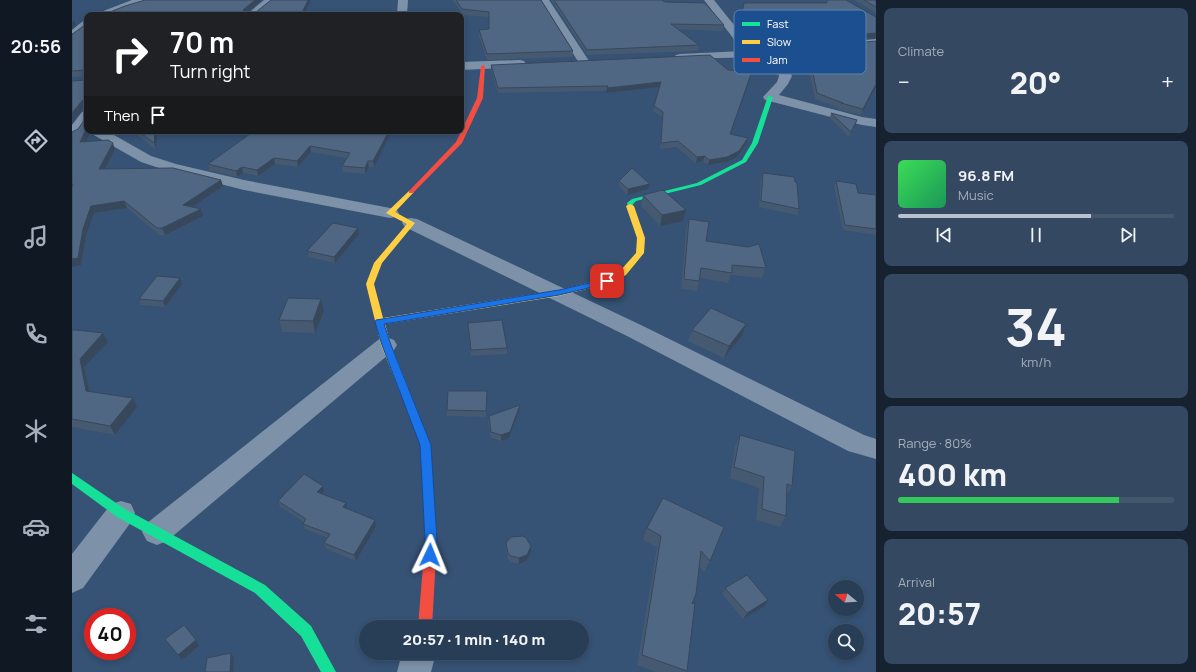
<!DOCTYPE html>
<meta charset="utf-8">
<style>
body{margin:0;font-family:Manrope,sans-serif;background:#344961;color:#f1f3f6;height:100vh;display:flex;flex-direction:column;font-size:15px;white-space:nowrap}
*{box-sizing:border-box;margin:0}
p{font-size:13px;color:#a5aeba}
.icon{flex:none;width:22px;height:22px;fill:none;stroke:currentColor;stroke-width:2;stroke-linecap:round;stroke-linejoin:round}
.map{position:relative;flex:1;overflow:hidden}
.details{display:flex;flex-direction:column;gap:8px;padding:8px;background:#162230;width:320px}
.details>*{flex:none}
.top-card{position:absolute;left:12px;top:12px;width:380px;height:122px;border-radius:8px;box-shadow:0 2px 6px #0003,0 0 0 1px #44576d;background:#202124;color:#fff;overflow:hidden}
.needle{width:26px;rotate:288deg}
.controls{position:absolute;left:756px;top:580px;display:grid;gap:8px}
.controls a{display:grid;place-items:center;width:36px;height:36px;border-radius:50%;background:#283e57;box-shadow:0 2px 6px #0003,0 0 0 1px #44576d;font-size:20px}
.speed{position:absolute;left:12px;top:608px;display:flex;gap:8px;font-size:20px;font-weight:700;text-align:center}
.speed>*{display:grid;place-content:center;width:52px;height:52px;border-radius:50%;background:#283e57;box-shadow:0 2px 6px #0003,0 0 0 1px #44576d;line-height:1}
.speed .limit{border:6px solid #d22;background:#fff;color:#111}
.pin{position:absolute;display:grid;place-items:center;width:34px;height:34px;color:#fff;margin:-17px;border-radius:8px;box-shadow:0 2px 6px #0006}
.me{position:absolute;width:44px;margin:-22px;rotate:2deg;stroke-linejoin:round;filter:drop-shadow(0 0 3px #0008)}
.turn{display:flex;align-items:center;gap:14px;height:84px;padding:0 20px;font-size:18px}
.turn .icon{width:52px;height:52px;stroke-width:2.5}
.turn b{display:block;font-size:28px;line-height:34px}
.then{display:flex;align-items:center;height:38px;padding:0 20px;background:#0003;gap:8px;font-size:15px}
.big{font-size:30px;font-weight:800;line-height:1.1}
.details .widget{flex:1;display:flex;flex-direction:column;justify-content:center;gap:6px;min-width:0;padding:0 14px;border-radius:8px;background:#344961}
.details .dial{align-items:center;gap:0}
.dial b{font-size:52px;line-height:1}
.song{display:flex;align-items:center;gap:12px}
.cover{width:48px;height:48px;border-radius:6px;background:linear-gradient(135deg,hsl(130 70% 55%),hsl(150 70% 35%))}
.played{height:4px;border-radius:2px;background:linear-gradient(90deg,#b9c2ce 70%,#44576d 70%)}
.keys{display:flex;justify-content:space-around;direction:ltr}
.heat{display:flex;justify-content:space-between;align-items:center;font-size:22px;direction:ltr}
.charge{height:6px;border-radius:3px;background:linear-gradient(90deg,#34c759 80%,#44576d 0)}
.trip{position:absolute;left:287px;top:620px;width:230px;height:40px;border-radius:20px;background:#283e57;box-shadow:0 2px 6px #0003,0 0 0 1px #44576d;font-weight:800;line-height:40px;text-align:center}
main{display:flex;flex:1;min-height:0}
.tabs{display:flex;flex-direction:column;width:72px;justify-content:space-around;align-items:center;background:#101923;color:#a5aeba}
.tabs .icon{width:28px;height:28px}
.tabs .selected{color:#b9c2ce}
.tabs b{font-size:18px;color:#f1f3f6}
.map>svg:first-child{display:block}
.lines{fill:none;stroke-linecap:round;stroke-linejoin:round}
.street{fill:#7d92a8;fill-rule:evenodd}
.fast{fill:#16e098;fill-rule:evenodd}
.slow{fill:#ffcf43;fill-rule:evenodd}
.jam{fill:#f24e42;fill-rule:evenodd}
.wall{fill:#455971}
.shaded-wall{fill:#38485c}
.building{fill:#506783;stroke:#38485c}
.route{fill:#1a73e8;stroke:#114b97}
.key{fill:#1b4f8f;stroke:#5f84b1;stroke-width:1}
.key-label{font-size:11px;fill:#fff}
</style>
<main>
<nav class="tabs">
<b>20:56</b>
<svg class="icon selected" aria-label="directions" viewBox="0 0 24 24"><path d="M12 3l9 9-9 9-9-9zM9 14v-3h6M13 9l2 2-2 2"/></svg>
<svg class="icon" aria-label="music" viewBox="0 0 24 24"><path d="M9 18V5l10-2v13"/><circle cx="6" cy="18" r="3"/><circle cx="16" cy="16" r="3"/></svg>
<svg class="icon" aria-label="phone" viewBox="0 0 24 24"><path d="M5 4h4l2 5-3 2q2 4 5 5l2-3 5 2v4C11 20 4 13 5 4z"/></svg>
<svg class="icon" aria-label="climate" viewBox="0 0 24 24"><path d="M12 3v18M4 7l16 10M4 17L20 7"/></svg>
<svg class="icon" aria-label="car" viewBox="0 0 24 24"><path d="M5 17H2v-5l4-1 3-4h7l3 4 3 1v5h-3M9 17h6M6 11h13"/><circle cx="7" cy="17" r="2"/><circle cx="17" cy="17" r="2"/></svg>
<svg class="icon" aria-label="filters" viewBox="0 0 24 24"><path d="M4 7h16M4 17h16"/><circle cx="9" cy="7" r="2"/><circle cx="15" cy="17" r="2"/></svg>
</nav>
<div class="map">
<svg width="804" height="672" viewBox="0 0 804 672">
<rect width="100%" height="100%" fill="#365274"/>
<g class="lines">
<g class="street">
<polygon points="60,0 73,0 71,2 39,15 25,15 26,13"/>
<polygon points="192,0 203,0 185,15 174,15"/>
<polygon points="326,0 336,0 335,15 325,15"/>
<polygon points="467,0 477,0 517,61 515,63 507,63"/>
<polygon points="632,0 642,0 682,50 804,39 804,45 707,56 715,67 720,76 716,84 707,95 790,117 804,119 804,127 790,125 693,100 691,97 705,82 707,76 704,67 696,57 604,59 602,57 604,55 608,54 671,51"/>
<polygon points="15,20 15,28 4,37 0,38 0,30 11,21"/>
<polygon points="448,60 452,61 454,64 452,67 389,70 389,62"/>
<path d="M15,111C15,122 13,135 0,138V125L10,112Z"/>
<polygon points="18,131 35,131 79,156 104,164 172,180 318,208 324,209 327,213 324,217 318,218 172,190 93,170 69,162 20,134"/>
<polygon points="339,218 345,219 571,326 792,435 804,439 804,459 776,451 555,336 333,227 330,223 333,219"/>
<polygon points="314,337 322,340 325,345 322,350 95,541 85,545 75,541 70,532 75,523 306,340"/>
<polygon points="49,501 59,504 63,513 59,522 11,588 0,593 0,554 39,504"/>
<polygon points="330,653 364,653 359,672 325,672"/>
</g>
<g class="fast">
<polygon points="696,96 701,97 686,143 674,162 629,185 564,201 561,204 560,207 556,207 555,203 560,199 625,183 670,160 680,143"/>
<polygon points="0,473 53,509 193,585 239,626 264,672 249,672 229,636 183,593 45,517 0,484"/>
</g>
<polygon class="slow" points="339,190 342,192 341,193 323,212 343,223 310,263 302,284 311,318 487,290 532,279 548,271 564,253 565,238 554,206 558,204 562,206 573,238 572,253 554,275 538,283 487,296 313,324 319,345 336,387 334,390 328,390 326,387 309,345 294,284 302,263 335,224 314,213 337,191"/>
<g class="jam">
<polygon points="411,65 413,66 411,98 390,143 341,193 337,193 337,191 384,142 405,98 409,66"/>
<polygon points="331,383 334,384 336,387 359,445 365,540 360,627 346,627 353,540 349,445 326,387 328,384"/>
</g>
</g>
<g class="wall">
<polygon points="381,0 469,0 501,51 500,57 415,60 407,36 407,30 417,29 417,17 391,15"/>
<polygon points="479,0 590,0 593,2 652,25 651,31 607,29 627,45 626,51 515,55"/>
<polygon points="754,0 774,0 804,17 804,38 683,48 667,28 672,3 754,3"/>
<polygon points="782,0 804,0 804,13"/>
<polygon points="14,24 15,131 17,131 18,133 14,142 43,149 33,169 149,180 151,186 120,207 129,209 131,216 93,235 87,235 55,208 22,213 14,236 9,265 0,267 0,132 6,129 11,122 13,110 11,110 11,109 14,80 14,76 0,77 0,34 2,33"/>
<polygon points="804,41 804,88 802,90 789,115 766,109 767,108 743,99 734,54 736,48"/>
<polygon points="691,53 706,73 705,77 690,58"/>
<polygon points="419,65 656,70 680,71 658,134 674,144 665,157 654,162 636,165 631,161 624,163 604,147 588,149 590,117 581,111 588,87 534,93 535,91 426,93 419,70"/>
<polygon points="759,113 785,120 777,137 758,118"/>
<polygon points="62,131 86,131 84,150 63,133"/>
<polygon points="182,131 318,131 318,135 302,167 297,167 293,174 271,172 270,166 275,158 239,152 226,167 203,164 186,176 171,173 165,177 137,170 136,164"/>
<polygon points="691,173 727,209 725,215 687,207 689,178"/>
<polygon points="547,181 578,184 576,189 555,195 547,186"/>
<polygon points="764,181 786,193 804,195 804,235 771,230 762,187"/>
<polygon points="571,195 611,221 588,226 569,206"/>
<polygon points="617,219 634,241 694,268 690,278 659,275 656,283 628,278 625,291 609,289 614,229"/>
<polygon points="286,228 287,234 263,263 237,257 235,251"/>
<polygon points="108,278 110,284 93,307 69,305 67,299"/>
<polygon points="252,311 243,333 210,332 207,320"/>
<polygon points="396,323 435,348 435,354 399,356 396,329"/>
<polygon points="674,324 670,336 652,358 616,341 620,330"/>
<polygon points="0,330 36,342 12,367 17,391 65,407 43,435 0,427"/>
<polygon points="415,391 414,417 375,416 375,410"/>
<polygon points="448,405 447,411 437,438 429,441 419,438 416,422 417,416"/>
<polygon points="668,435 720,486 715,495 714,516 708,527 684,520 687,488 658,478 663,446"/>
<polygon points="251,486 252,492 250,494 275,509 303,520 304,526 284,561 254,549 252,543 256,538 233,529 231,524 232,522 208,507 206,501"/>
<polygon points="591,498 638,561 632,572 627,566 620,604 614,672 584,672 565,665 585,547 571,540 575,528"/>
<polygon points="434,543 459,546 459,552 454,561 447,564 439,562 436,559 434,549"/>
<polygon points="653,588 696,600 693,606 671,619 650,594"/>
</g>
<g class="shaded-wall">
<polygon points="183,0 190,0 172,15 171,10"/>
<polygon points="236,0 239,0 232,15 229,15"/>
<polygon points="2,20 4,25 0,29 0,22"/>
<polygon points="804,33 804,38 683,48 684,43"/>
<polygon points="680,71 679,76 656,140 658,134"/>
<polygon points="589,82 588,87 534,93 535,88"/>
<polygon points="804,84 804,88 802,90 789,115 791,109"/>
<polygon points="15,95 15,104 12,104 15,110 11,110 11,109 0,123 0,113"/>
<polygon points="15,124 15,131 17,131 18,133 11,149 8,142 14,125"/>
<polygon points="83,131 86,131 84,150 82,143"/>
<polygon points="317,131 318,131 318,135 302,167 301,161"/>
<polygon points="676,138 674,144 665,157 654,162 636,165 637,160"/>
<polygon points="41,143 43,149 30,175 27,169"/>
<polygon points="238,146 239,152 226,167 225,161"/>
<polygon points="633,156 631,161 624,163 625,157"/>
<polygon points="202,158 203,164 186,176 185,170"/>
<polygon points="296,161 297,167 293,174 293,168"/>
<polygon points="170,167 171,173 165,177 164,171"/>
<polygon points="149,180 151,186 113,212 111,205"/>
<polygon points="578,184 576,189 555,195 556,189"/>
<polygon points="52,201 55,208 22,213 14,236 9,265 0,267 0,259 19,206"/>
<polygon points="129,209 131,216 93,235 90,228"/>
<polygon points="614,210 611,221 588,226 590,215"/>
<polygon points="286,228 287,234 263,263 262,257"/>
<polygon points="108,278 110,284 93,307 91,301"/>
<polygon points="249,299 252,311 243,333 241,321"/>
<polygon points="674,324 670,336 652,358 657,346"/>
<polygon points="31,333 36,342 12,367 19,399 14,391 8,359"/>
<polygon points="61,398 65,407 43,435 38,426"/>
<polygon points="448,405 447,411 437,438 429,441 429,435"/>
<polygon points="251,486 252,492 246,498 245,492"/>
<polygon points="274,503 275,509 272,513 271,507"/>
<polygon points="303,520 304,526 284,561 282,555"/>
<polygon points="459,546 459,552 454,561 447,564 447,558"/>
<polygon points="696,600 693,606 671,619 675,613"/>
<polygon points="124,640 127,646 110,660 106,655"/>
<polygon points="159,653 162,658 161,672 158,672"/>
</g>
<g class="building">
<polygon points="73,0 183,0 171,10 173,12 184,12 199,0 236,0 229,15 20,15 31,12 38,12 53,6"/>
<polygon points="384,0 469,0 501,51 415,54 407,30 417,29 417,12 390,9"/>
<polygon points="482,0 590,0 593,2 633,3 652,25 599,24 627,45 515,50"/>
<polygon points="755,0 774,0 804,17 804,33 684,43 668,23 672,3 755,3"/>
<polygon points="792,0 804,0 804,7"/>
<polygon points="15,16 15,95 0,113 0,81 14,80 14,70 0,71 0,34 2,33 14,24"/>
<polygon points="804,41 804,84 791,109 769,103 771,103 745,93 736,48"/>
<polygon points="638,55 656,70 680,71 658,134 676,138 667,151 655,157 637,160 633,156 625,157 606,141 589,143 591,112 582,106 589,82 535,88 536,86 426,88 419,65"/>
<polygon points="15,101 15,124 14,125 15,127 8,142 36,140 41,143 27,169 101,168 149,180 111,205 129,209 90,228 85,228 52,201 19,206 11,229 6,258 0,259 0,187 1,184 0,184 0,132 6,129 11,122 14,105 12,104 9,104"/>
<polygon points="759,113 785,120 779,132"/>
<polygon points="66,131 83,131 82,143"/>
<polygon points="182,131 317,131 301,161 296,161 293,168 270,166 278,153 238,146 225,161 202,158 185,170 170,167 164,171 136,164"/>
<polygon points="560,168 578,184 556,189 547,181"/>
<polygon points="691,173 722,177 723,182 725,183 727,209 689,201"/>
<polygon points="764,181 784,184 786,193 804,195 804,229 773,225"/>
<polygon points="591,190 614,210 590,215 571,195"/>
<polygon points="617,219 637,222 634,241 676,247 687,244 694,268 660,265 660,273 629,268 627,281 612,279"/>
<polygon points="261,223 286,228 262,257 235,251"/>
<polygon points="85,276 108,278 91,301 67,299"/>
<polygon points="216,298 249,299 241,321 207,320"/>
<polygon points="639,308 674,324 657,346 620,330"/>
<polygon points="430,320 435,348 399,350 396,323"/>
<polygon points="0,330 4,330 31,333 8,359 14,391 61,398 38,426 0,419"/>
<polygon points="376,391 415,391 414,411 375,410"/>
<polygon points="448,405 438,432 429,435 419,432 417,416"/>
<polygon points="668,435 723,451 720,486 715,484 714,516 690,509 692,477 662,467"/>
<polygon points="232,474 251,486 245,492 274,503 271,507 303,520 282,555 252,543 258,534 231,524 234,519 206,501"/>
<polygon points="591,498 652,527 638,561 629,551 624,594 620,604 623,602 615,671 570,655 589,536 575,528"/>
<polygon points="451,536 454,538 459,546 455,555 447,558 439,556 436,553 434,543 439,537"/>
<polygon points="675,575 696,600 675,613 653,588"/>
<polygon points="112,625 124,640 106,655 93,639"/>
<polygon points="159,653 158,672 133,672 135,658"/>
</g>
<polygon class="route" points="535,279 539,281 538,283 487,295 312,324 319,345 359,445 365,540 363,559 358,561 354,559 352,555 353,540 348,445 310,345 303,322 304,320 487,290"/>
<rect x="662" y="10" width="132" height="64" rx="6" class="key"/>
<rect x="670" y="22" width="18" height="4" fill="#16e098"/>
<rect x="670" y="40" width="18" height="4" fill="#ffcf43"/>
<rect x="670" y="58" width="18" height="4" fill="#f24e42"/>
<g class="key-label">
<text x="695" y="28">Fast</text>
<text x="695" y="46">Slow</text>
<text x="695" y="64">Jam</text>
</g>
</svg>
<div class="controls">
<a><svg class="needle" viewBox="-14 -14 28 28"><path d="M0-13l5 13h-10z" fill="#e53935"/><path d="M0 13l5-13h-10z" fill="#a5aeba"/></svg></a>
<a><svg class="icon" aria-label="search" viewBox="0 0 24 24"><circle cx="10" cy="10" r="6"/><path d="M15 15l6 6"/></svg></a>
</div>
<div class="speed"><div class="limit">40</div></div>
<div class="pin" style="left:535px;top:281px;background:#d93025"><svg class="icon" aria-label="arrive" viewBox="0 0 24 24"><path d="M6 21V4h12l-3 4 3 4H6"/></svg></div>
<svg class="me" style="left:358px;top:555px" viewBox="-20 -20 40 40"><path d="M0-17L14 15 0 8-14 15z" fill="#1a73e8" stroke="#fff" stroke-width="4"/></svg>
<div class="trip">20:57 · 1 min · 140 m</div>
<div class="top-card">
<div class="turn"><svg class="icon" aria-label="right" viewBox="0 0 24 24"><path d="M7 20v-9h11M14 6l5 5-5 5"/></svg><div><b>70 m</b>Turn right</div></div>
<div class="then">Then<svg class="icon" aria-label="arrive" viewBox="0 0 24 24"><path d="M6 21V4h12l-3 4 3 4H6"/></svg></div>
</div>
</div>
<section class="details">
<div class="widget"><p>Climate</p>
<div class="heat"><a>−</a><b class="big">20°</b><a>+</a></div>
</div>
<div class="widget">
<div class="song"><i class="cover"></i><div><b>96.8 FM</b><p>Music</p></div></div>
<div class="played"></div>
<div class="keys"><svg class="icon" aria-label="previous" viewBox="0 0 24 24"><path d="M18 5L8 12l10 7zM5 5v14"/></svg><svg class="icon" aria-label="pause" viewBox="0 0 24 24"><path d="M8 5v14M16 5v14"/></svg><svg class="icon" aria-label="next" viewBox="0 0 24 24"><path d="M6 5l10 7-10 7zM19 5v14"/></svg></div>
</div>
<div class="widget dial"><b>34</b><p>km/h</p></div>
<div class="widget"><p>Range · 80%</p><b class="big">400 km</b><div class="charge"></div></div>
<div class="widget"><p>Arrival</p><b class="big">20:57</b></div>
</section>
</main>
